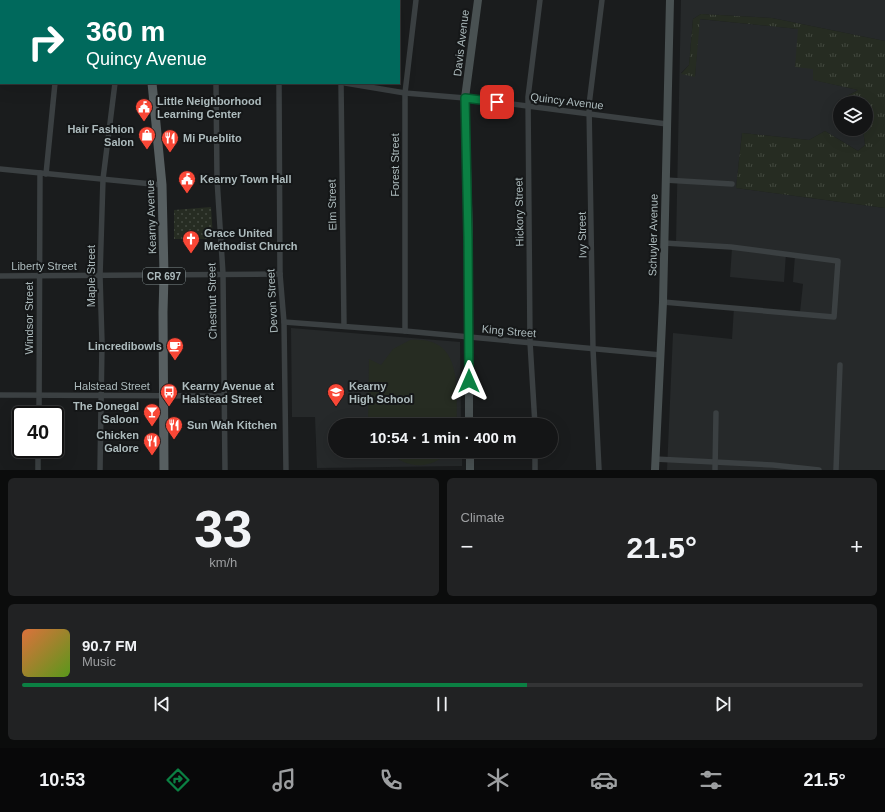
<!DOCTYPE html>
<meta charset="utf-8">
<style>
body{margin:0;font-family:Helvetica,sans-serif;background:#212223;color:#f1f3f6;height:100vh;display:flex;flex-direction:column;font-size:15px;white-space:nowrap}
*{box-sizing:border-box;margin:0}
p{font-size:13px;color:#9d9fa1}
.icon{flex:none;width:22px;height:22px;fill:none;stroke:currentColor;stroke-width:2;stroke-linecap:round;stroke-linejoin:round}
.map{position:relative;height:470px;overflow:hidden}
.sheet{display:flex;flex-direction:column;gap:8px;padding:8px;background:#0b0c0c;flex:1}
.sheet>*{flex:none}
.top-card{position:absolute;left:0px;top:0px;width:400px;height:84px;box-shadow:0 4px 16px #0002,0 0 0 1px #333435;background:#00695c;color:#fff;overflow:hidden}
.controls{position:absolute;left:833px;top:96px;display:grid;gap:8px}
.controls a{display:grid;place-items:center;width:40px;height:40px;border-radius:50%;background:#141516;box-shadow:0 4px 16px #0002,0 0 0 1px #333435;font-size:20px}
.speed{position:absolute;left:12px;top:406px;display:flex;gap:8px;font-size:20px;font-weight:700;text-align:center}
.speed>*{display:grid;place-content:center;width:52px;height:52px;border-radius:50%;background:#141516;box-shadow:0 4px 16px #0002,0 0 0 1px #333435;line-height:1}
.speed .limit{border:2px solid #111;border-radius:6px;background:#fff;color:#111}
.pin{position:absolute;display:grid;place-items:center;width:34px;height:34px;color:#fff;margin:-17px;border-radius:8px;box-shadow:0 2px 6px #0006}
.me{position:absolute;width:44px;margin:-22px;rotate:0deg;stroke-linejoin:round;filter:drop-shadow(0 0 3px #0008)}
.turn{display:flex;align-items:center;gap:14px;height:84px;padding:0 20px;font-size:18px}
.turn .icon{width:52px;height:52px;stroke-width:2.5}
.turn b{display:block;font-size:28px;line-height:34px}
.big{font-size:30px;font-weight:700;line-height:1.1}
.sheet .tile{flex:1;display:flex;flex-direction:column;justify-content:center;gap:6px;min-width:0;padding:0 14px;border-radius:6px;background:#212223}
.sheet .dial{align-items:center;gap:0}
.dial b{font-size:52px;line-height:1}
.song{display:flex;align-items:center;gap:12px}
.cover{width:48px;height:48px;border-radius:6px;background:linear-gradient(135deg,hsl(20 70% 55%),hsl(90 70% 35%))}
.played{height:4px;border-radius:2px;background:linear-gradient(90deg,#0b8043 60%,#333435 60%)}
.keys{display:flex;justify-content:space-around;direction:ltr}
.heat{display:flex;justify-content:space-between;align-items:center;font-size:22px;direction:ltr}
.sheet .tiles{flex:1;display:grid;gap:8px;grid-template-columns:1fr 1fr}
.tile:last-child{grid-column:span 2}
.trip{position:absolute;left:328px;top:418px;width:230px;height:40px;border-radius:20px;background:#141516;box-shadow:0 4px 16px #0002,0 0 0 1px #333435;font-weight:700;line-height:40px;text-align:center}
.tabs{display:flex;height:64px;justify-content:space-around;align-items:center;background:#080809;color:#9d9fa1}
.tabs .icon{width:28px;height:28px}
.tabs .current{color:#0b8043}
.tabs b{font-size:18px;color:#f1f3f6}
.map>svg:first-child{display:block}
.built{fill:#26292a}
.grass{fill:url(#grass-tufts)}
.park{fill:url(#park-dots)}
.pitch{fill:#262c22}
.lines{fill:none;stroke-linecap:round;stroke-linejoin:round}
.street{stroke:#3b4042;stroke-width:5.5}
.secondary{stroke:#495152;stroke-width:8}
.primary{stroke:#575f61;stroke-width:9}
.route-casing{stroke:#07532c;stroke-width:10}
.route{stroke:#0b8043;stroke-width:7}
.labels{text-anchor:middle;stroke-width:4;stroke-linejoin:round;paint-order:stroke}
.shield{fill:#151718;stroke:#7f8a8c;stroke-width:1}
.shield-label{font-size:10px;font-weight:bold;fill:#adbbbd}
.street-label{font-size:11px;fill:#adbbbd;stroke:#151718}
.poi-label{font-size:11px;font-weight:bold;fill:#adbbbd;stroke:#151718;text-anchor:start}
</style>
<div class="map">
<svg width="885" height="470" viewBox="0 0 885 470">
<defs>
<pattern id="grass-tufts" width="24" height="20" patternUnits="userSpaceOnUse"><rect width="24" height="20" fill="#262c22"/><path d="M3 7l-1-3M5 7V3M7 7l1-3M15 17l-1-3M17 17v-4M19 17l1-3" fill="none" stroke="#434940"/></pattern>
<pattern id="park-dots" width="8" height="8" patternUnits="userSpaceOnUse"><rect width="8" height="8" fill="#262c22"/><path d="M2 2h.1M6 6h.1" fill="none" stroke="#434940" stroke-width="1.8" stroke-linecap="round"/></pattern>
</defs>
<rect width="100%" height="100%" fill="#1a1c1d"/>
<g class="built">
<polygon points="681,0 885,0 885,41 772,18 701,14 693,19 689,65 681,73 695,76 699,19 799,29 814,69 814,80 858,90 838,101 836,113 840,115 840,129 863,129 865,145 858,151 825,131 809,140 742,133 736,188 885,208 885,470 667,470 673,333 732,339 734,307 800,312 803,284 793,282 795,255 786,253 784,282 730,277 732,248 676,243"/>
<polygon points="291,328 460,342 461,425 335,425 335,451 462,451 462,466 317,468 315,417 292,417"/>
</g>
<polygon class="grass" points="701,14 772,18 885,41 885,208 736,188 742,133 809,140 825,131 858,151 865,145 863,129 866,129 866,103 840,103 840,115 836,113 838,101 858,90 813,80 813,69 795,67 798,29 700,19 695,77 681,74 689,65 693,19"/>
<polygon class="park" points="211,207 213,239 174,239 174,210"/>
<g class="pitch">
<path d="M410,340C464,335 456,389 457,425H368L369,359L381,365L393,349Z"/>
<path d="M373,451H449C432,470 406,470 389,451L374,453Z"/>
</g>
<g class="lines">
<g class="street">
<polyline points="4,1 4,0"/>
<polyline points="165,1 165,0"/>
<polyline points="227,1 228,0"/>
<polyline points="290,1 290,0"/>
<polyline points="352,1 352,0"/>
<polyline points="0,32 1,25"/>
<polyline points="0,38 1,38"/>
<polyline points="216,83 217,179 223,274 225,470"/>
<polyline points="279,83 280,274 284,322 286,470"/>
<polyline points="341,83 344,326"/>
<polyline points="345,83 405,93 465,98 667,124"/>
<polyline points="0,169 162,185"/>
<polyline points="46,174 55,83"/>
<polyline points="665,180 732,184"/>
<polyline points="0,276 280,274"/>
<polyline points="663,302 834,317 838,261 731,247 664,243"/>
<polyline points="284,322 405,331 661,355"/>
<polyline points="405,331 405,93 416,0"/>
<polyline points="0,395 223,396"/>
<polyline points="39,415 40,173"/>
<polyline points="535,425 530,342 528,97 540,0"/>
<polyline points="535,451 535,470"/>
<polyline points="655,459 773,465 819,470"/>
<polyline points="38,470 38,449"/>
<polyline points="100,470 102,343 100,276 103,179 115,83"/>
<polyline points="599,470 593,349 589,105 602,0"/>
<polyline points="715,470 716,413"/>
<polyline points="836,470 840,365"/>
</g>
<g class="secondary">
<polyline points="469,425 469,238 465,98 478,0"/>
<polyline points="470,451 470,470"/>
<polyline points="655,470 663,302 670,0"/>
</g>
<g class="primary">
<polyline points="144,0 144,1"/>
<polyline points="152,83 162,185 164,275 163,312 164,470"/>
</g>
</g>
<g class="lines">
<g class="route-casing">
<polyline id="route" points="469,381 468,238 465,98 497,102"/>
</g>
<use href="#route" class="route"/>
</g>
<defs>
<g id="civic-pin" transform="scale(0.9)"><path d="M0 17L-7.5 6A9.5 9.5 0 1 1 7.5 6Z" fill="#f94736" stroke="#151718"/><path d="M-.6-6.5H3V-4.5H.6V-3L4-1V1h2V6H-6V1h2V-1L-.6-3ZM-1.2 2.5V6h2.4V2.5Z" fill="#fff"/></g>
<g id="shop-pin" transform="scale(0.9)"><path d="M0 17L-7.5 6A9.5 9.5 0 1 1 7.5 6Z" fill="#f94736" stroke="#151718"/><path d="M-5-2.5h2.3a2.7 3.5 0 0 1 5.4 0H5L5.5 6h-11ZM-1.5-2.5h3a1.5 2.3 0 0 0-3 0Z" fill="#fff"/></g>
<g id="restaurant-pin" transform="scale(0.9)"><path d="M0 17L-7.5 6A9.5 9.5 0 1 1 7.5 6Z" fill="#f94736" stroke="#151718"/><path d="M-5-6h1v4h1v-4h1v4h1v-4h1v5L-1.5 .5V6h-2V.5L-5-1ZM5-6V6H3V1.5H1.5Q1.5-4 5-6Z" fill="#fff"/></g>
<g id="church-pin" transform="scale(0.9)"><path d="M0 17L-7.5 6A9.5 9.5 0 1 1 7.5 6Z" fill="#f94736" stroke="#151718"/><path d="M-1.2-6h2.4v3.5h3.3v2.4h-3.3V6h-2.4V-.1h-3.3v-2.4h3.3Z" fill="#fff"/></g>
<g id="cafe-pin" transform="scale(0.9)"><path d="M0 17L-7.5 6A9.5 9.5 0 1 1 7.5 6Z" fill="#f94736" stroke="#151718"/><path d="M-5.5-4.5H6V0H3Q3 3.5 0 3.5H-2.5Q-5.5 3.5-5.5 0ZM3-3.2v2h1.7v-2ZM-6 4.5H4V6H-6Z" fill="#fff"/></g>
<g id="bus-pin" transform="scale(0.9)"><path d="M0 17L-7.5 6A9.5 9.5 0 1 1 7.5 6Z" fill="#f94736" stroke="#151718"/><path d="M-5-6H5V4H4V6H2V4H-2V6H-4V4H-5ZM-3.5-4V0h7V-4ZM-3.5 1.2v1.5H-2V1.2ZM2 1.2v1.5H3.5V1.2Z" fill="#fff"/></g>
<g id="school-pin" transform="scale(0.9)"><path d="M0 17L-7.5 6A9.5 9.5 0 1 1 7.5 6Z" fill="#f94736" stroke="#151718"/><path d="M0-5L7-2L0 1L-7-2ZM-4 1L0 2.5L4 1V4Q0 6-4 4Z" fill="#fff"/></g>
<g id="bar-pin" transform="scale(0.9)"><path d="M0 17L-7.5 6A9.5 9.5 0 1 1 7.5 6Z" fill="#f94736" stroke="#151718"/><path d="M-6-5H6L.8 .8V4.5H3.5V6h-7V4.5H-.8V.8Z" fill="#fff"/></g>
</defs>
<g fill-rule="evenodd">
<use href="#civic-pin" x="144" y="107"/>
<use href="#shop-pin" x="147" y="135"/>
<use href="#restaurant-pin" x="170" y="138"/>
<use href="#civic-pin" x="187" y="179"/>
<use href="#church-pin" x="191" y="239"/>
<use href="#cafe-pin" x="175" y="346"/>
<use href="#bus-pin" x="169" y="392"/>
<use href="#school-pin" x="336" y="392"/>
<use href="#bar-pin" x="152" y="412"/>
<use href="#restaurant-pin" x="174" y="425"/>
<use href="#restaurant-pin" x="152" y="441"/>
</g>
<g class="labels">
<rect class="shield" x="143" y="268" width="42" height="16" rx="3"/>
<g class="shield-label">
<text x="164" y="280">CR 697</text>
</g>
<g class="street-label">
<text transform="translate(461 43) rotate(-83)" y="4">Davis Avenue</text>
<text transform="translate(567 101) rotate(7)" y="4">Quincy Avenue</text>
<text transform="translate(395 165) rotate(-90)" y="4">Forest Street</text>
<text transform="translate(332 205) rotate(-91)" y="4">Elm Street</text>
<text transform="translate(519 212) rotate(-91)" y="4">Hickory Street</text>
<text transform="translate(151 217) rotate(-92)" y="4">Kearny Avenue</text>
<text transform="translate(582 235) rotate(-91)" y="4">Ivy Street</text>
<text transform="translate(653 235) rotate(-89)" y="4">Schuyler Avenue</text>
<text x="44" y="270">Liberty Street</text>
<text transform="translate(91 276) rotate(-90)" y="4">Maple Street</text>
<text transform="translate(212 301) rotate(-91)" y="4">Chestnut Street</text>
<text transform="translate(272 301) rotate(-93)" y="4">Devon Street</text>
<text transform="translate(29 318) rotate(-90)" y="4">Windsor Street</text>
<text transform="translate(509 331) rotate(5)" y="4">King Street</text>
<text x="112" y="390">Halstead Street</text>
</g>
<g class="poi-label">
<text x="157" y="105">Little Neighborhood<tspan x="157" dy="13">Learning Center</tspan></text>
<text x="134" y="133" text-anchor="end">Hair Fashion<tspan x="134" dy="13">Salon</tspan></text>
<text x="183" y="142">Mi Pueblito</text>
<text x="200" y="183">Kearny Town Hall</text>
<text x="204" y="237">Grace United<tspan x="204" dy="13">Methodist Church</tspan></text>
<text x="162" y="350" text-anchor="end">Lincredibowls</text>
<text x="182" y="390">Kearny Avenue at<tspan x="182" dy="13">Halstead Street</tspan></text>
<text x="349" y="390">Kearny<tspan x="349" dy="13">High School</tspan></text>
<text x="139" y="410" text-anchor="end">The Donegal<tspan x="139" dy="13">Saloon</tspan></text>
<text x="187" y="429">Sun Wah Kitchen</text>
<text x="139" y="439" text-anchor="end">Chicken<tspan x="139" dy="13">Galore</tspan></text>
</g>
</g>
</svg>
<div class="controls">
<a><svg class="icon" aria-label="layers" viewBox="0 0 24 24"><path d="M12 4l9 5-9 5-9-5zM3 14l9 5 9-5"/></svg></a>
</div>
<div class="speed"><div class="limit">40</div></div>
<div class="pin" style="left:497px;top:102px;background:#d93025"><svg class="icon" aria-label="arrive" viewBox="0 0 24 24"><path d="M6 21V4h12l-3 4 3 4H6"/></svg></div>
<svg class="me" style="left:469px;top:381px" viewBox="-20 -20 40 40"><path d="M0-17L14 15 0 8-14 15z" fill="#0b8043" stroke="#fff" stroke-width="4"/></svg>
<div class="trip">10:54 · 1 min · 400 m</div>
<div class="top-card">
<div class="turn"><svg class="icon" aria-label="right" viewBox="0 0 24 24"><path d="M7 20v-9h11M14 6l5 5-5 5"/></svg><div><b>360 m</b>Quincy Avenue</div></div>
</div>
</div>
<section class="sheet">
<div class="tiles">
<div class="tile dial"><b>33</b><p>km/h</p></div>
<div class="tile"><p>Climate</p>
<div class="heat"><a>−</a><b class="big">21.5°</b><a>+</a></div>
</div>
<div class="tile">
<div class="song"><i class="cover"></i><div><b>90.7 FM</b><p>Music</p></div></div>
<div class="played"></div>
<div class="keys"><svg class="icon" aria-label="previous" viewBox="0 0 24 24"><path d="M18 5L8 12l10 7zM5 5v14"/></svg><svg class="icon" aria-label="pause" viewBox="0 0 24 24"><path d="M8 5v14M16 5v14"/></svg><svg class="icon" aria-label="next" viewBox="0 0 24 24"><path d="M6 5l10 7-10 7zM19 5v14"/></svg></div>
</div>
</div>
</section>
<nav class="tabs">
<b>10:53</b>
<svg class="icon current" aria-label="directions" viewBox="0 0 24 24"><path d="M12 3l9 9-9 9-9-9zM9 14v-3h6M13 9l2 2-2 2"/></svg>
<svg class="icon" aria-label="music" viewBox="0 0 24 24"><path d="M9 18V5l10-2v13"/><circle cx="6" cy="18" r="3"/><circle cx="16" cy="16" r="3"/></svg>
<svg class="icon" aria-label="phone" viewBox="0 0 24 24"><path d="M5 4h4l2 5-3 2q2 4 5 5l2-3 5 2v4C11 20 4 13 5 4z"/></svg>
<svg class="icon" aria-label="climate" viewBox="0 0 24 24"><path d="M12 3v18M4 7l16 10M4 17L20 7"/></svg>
<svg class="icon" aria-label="car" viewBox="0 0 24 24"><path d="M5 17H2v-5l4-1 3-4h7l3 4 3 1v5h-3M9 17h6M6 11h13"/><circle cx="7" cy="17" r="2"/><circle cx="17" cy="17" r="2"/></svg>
<svg class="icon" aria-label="filters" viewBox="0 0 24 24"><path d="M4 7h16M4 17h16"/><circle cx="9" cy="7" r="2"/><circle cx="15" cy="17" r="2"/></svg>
<b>21.5°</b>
</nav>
